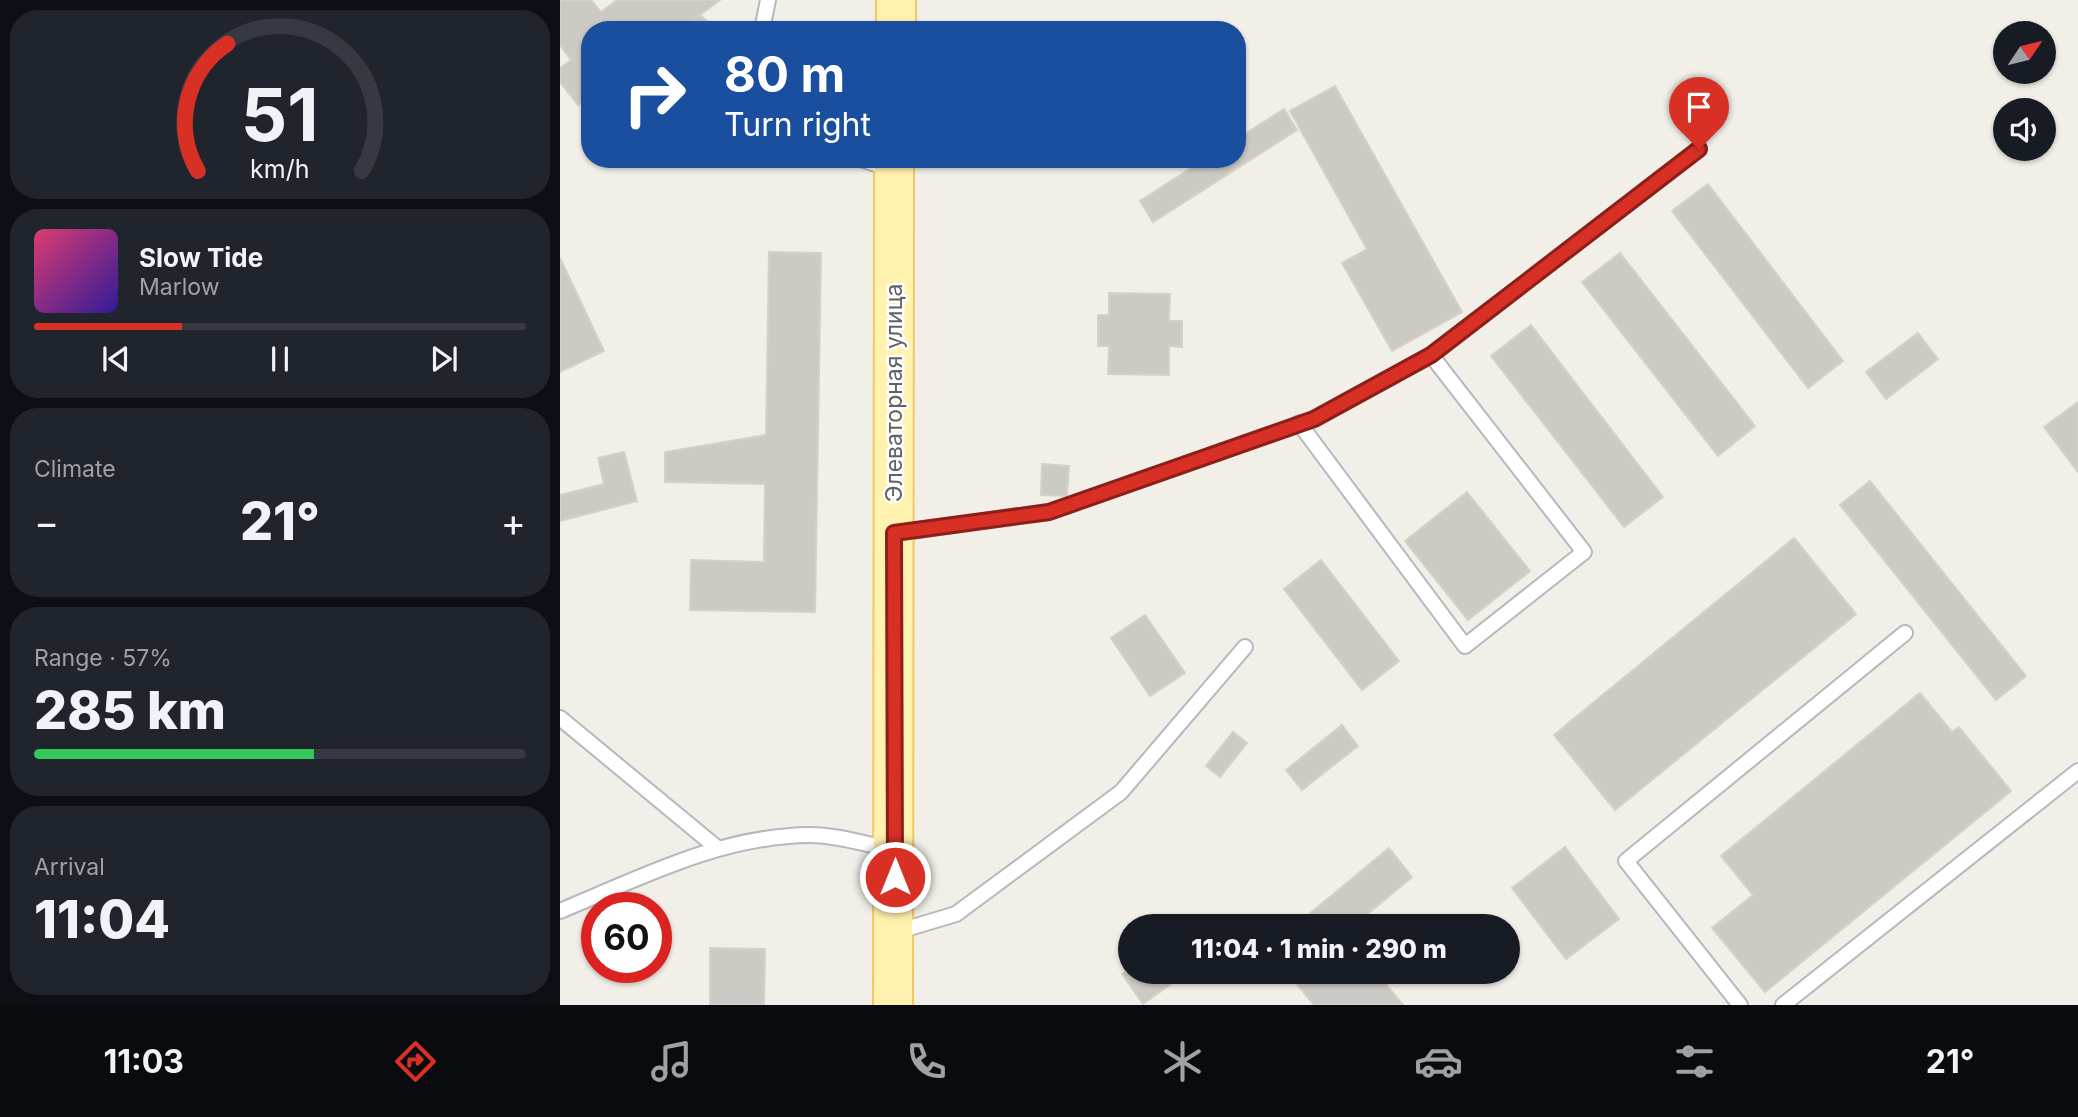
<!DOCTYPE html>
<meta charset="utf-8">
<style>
body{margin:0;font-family:Inter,sans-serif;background:#20242c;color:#f1f3f6;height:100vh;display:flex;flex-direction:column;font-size:26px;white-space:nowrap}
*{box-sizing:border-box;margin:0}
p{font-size:23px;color:#9ea1a6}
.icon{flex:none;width:38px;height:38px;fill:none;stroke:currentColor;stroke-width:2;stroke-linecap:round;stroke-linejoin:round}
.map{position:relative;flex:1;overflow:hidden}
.details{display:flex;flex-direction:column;gap:10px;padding:10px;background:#0d0f14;width:560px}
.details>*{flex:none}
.guide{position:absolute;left:21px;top:21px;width:665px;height:147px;border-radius:28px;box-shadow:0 2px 5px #0004;background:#1a4fa0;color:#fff;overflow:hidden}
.needle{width:46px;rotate:55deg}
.buttons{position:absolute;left:1433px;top:21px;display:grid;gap:14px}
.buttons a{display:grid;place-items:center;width:63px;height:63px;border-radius:50%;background:#171b24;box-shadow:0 2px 5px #0004;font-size:35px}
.speed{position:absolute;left:21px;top:892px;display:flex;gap:14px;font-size:35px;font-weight:700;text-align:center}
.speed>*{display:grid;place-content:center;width:91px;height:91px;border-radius:50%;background:#171b24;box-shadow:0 2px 5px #0004;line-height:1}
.speed .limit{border:10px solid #d22;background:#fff;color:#111}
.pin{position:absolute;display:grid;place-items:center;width:60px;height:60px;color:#fff;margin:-72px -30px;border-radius:50% 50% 50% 0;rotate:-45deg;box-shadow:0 0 7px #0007}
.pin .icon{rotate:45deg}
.me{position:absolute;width:77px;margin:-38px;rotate:0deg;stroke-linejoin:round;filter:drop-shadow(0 0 5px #0008)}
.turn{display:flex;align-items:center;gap:24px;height:147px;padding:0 28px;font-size:32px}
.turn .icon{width:91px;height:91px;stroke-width:2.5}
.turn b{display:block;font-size:49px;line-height:60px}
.big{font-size:52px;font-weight:800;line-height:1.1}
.details .tile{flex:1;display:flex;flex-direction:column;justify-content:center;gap:10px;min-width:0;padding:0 24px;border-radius:28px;background:#20242c}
.details .dial{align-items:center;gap:0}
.dial svg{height:182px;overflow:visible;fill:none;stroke:#363941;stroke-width:7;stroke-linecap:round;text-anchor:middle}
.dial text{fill:#f1f3f6;stroke:none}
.song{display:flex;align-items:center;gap:21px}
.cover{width:84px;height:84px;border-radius:10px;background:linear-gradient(135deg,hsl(340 70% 55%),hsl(250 70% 35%))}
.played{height:7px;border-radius:4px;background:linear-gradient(90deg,#d93025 30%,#363941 30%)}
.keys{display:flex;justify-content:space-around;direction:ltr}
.heat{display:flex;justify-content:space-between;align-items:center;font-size:38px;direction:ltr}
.charge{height:10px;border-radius:5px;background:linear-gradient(90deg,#34c759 57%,#363941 0)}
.trip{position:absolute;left:558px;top:914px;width:402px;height:70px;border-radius:35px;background:#171b24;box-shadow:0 2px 5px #0004;font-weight:800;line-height:70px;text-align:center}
.tabs{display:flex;height:112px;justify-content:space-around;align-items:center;background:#090b0e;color:#9ea1a6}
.tabs .icon{width:49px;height:49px}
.tabs .current{color:#d93025}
.tabs b{font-size:32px;color:#f1f3f6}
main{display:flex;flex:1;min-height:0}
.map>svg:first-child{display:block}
.building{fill:#cccac5;stroke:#d6d1c6;stroke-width:2}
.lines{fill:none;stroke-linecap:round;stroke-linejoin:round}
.lane-casing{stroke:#b5b8bc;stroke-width:18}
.primary-casing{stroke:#f2c960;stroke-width:42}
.lane{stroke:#fff;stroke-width:14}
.primary{stroke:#fff2af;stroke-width:38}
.route-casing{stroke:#8d1f18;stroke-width:18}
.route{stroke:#d93025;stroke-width:12}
.labels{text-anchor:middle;stroke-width:5;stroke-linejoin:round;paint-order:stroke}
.street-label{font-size:23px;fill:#5f6368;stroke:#fff}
</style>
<main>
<section class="details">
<div class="tile dial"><svg viewBox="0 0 100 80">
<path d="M14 69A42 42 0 1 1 86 69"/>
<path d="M14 69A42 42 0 0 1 27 13" stroke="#d93025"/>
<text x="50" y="56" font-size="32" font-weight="700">51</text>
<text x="50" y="72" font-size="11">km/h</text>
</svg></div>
<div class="tile">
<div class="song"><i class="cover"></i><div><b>Slow Tide</b><p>Marlow</p></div></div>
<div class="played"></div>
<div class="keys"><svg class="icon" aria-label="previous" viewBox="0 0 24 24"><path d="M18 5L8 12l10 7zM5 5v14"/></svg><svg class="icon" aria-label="pause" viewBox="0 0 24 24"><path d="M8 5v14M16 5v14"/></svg><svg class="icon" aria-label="next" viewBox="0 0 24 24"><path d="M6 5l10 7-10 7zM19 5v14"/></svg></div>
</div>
<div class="tile"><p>Climate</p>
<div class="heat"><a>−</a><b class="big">21°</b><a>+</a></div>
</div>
<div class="tile"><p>Range · 57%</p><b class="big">285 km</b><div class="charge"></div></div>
<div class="tile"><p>Arrival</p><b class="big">11:04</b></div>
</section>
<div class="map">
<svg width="1518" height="1005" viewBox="0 0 1518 1005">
<rect width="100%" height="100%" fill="#f1efe8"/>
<g class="building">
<polygon points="0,0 31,0 41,12 57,0 160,0 120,30 30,30 30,97 18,105 0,82 0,68 11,60 0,45"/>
<polygon points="140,15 157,30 121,29"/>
<polygon points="775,86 902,312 832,351 782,263 807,249 730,111"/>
<polygon points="724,109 737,130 593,222 580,201 645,159 677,159 677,139"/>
<polygon points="1148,184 1283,361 1248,388 1112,211"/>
<polygon points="209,252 261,253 255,612 130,610 131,560 204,562 205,484 105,482 105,452 206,435"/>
<polygon points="1060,253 1195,426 1158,456 1022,282"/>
<polygon points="0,258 44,351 0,372"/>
<polygon points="549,293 610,294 609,321 622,321 622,347 609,346 609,375 548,374 549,346 538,346 538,315 549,315"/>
<polygon points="971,325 1103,497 1064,527 931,356"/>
<polygon points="1358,333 1378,359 1326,399 1306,372"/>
<polygon points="1518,402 1518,472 1484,427"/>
<polygon points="64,452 77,501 0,521 0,495 44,484 38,458"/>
<polygon points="482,464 509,466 507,496 481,495"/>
<polygon points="1310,481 1466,676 1436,700 1280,505"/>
<polygon points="907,492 970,571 908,620 845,541"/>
<polygon points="1234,538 1296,614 1055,810 994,735"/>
<polygon points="761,560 839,661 802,690 724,589"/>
<polygon points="585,615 625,673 590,696 551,638"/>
<polygon points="1360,693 1392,732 1399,727 1451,791 1205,992 1152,928 1193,895 1161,856"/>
<polygon points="782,725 798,746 742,790 726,770"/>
<polygon points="673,732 687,743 660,777 646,766"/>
<polygon points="1005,847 1059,919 1006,959 952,888"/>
<polygon points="829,848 852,877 793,926 735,926"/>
<polygon points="150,948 205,949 204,1005 150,1005"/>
<polygon points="570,968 570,971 629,971 583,1004 562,974"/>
<polygon points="726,971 815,971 843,1005 754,1005"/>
</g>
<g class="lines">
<g class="lane-casing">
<g id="lane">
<polyline points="202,30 208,0"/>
<polyline points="300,159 332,169"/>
<polyline points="739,423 905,646 1024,552 871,355"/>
<polyline points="336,533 489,512 754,419 871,355 1139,149"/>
<polyline points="0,718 156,847"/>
<path d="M0,911C82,877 160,836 250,835C276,835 305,844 330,849"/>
<polyline points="336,932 396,914 561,792 685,647"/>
<polyline points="1180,1005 1066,861 1345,633"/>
<polyline points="1223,1005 1518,771"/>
</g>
</g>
<g class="primary-casing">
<g id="primary">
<polyline points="336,30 336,0"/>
<polyline points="333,1005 334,159"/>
</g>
</g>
<use href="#lane" class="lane"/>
<use href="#primary" class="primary"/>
</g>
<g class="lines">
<g class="route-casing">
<polyline id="route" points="335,877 334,533 489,512 754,419 871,355 1139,149"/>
</g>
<use href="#route" class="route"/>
</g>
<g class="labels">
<g class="street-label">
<text transform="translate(334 393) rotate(-90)" y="8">Элеваторная улица</text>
</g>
</g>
</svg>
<div class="buttons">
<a><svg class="needle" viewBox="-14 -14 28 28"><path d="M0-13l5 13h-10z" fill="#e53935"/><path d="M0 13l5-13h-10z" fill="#9ea1a6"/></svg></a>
<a><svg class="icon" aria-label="sound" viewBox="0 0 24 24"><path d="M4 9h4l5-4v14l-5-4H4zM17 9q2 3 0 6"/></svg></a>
</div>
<div class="speed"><div class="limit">60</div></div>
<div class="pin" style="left:1139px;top:149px;background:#d93025"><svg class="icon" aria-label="arrive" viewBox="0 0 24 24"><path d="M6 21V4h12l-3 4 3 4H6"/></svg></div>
<svg class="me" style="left:335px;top:877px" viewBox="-20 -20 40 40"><circle r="17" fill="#d93025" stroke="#fff" stroke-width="3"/><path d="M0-11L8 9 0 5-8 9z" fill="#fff"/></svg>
<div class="trip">11:04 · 1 min · 290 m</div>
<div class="guide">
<div class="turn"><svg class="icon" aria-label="right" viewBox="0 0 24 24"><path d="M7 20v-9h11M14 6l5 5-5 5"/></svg><div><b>80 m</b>Turn right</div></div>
</div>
</div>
</main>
<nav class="tabs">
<b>11:03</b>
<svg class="icon current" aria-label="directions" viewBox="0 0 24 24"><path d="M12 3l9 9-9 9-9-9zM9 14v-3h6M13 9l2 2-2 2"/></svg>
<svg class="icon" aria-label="music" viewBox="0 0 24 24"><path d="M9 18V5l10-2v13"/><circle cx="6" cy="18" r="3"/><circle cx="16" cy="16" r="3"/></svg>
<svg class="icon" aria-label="phone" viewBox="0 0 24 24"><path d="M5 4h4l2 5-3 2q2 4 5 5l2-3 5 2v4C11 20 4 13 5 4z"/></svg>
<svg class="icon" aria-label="climate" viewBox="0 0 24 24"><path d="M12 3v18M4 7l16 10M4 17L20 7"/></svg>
<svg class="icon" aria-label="car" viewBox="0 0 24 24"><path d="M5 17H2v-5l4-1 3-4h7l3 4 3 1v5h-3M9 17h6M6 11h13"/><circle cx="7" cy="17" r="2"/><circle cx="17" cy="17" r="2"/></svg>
<svg class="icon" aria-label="filters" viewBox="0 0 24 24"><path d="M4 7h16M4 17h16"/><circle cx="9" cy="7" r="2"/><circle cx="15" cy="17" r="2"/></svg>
<b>21°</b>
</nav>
